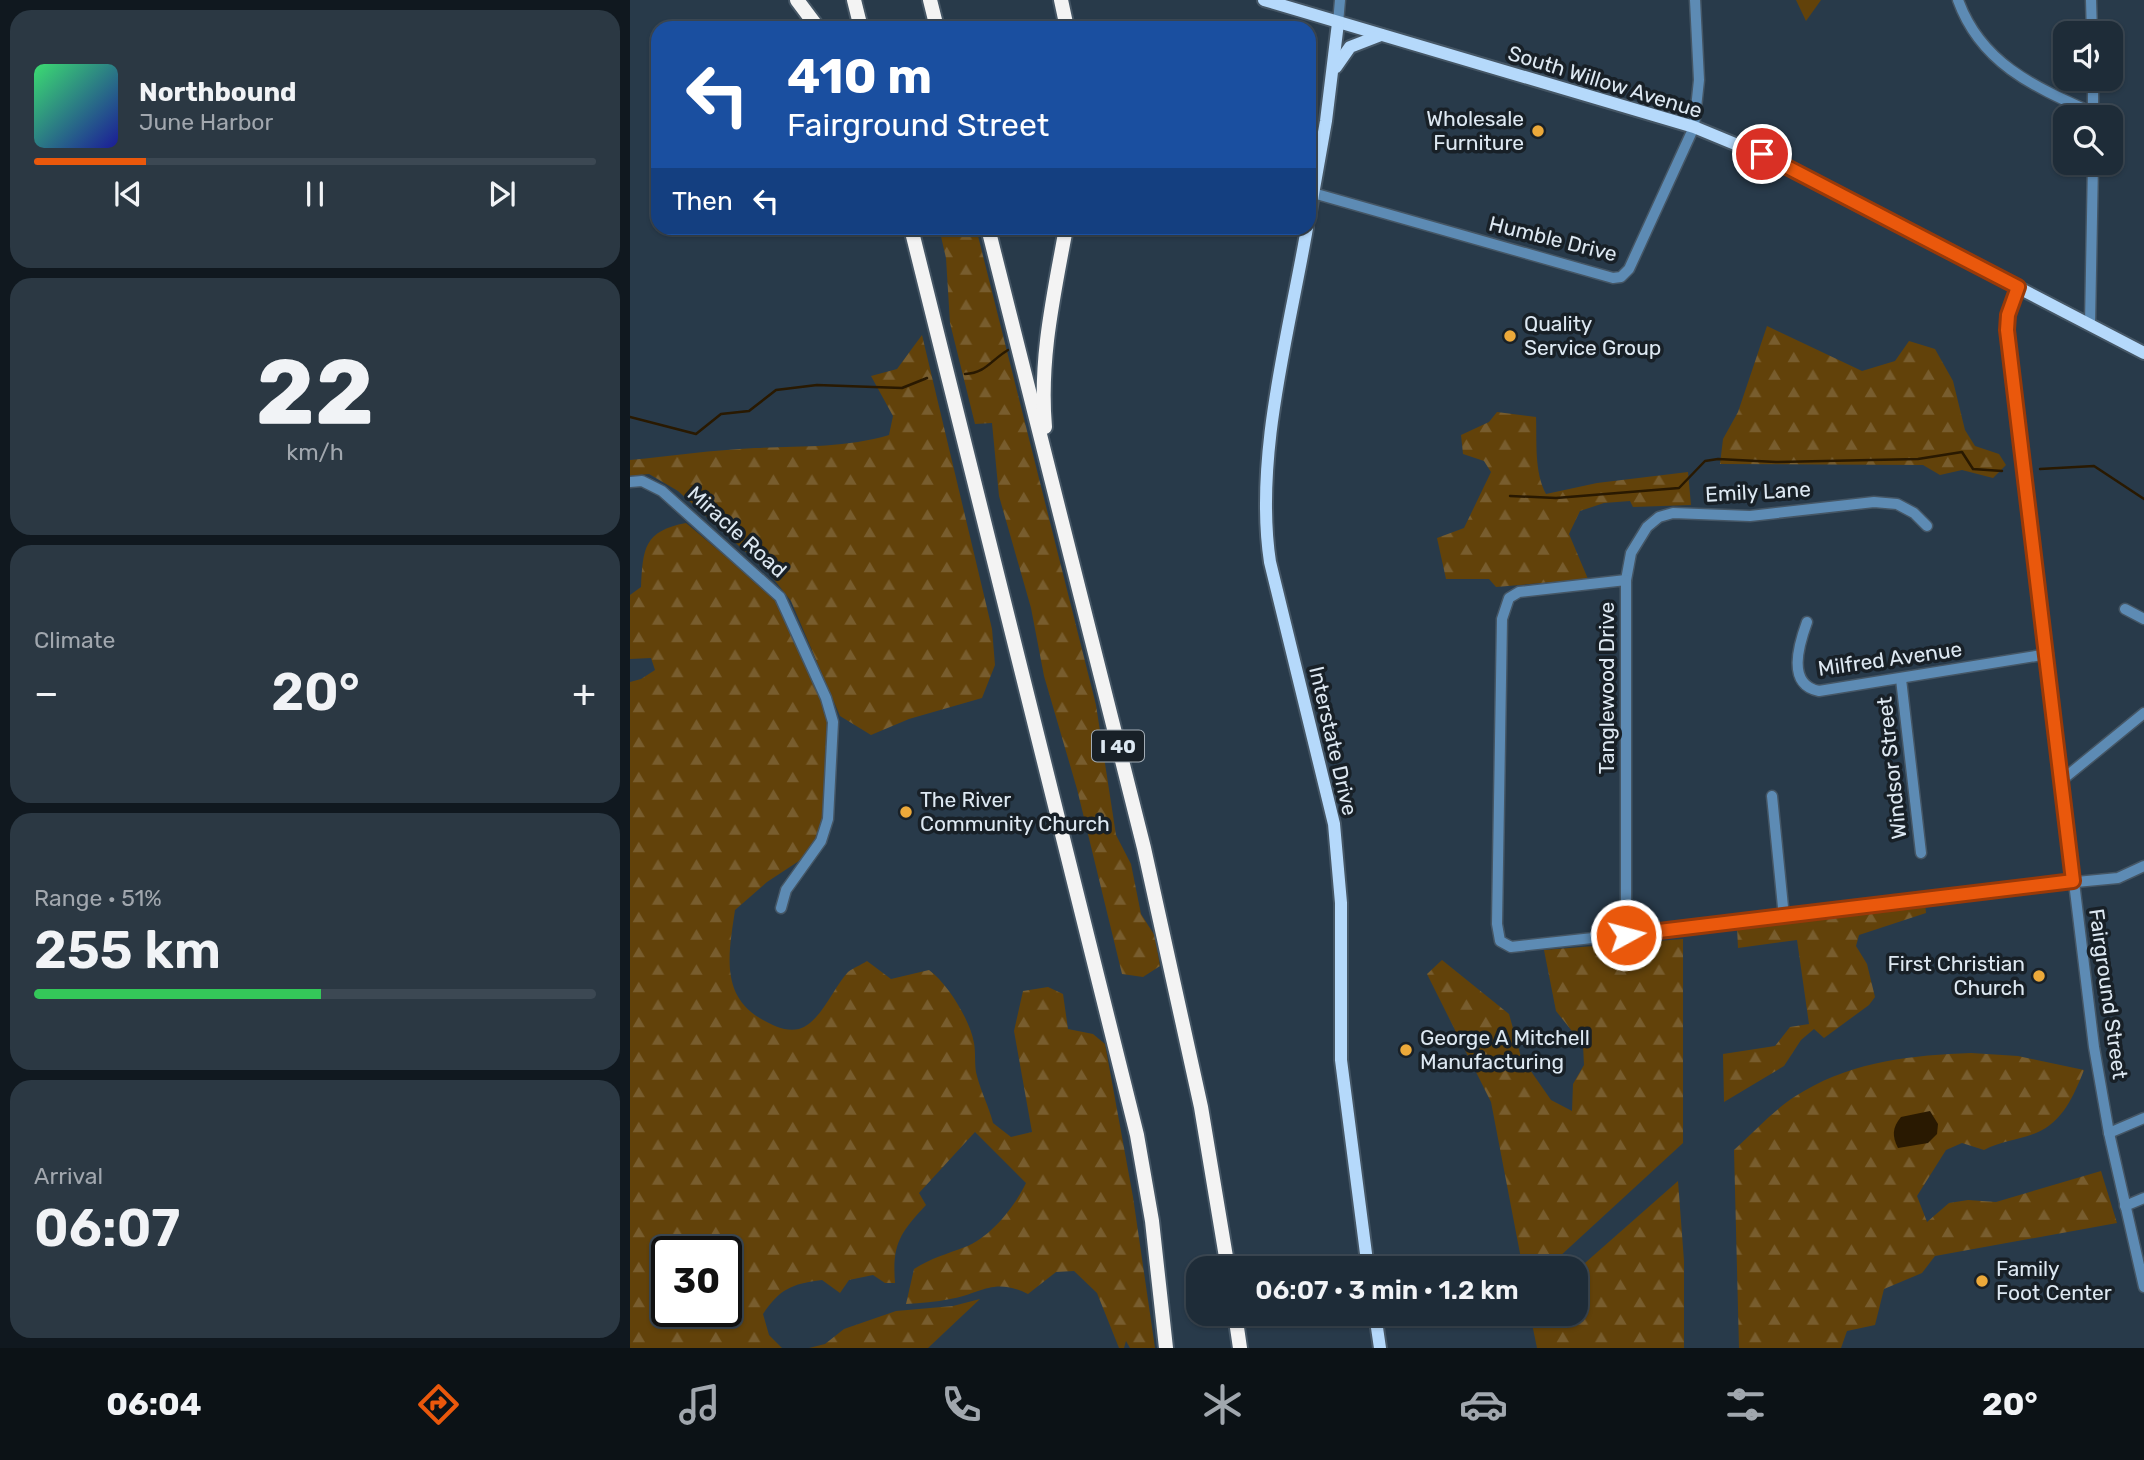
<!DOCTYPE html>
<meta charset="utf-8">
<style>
body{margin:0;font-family:Rubik,sans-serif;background:#2b3843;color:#f1f3f6;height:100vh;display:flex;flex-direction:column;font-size:26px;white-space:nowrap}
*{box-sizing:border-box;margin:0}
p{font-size:23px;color:#a1a7ae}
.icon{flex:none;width:38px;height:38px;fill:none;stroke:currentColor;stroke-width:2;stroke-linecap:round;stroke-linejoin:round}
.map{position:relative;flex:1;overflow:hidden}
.side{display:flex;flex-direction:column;gap:10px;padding:10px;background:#10181f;width:630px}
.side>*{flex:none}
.hud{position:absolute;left:21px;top:21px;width:665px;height:214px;border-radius:21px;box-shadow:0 2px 5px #0004,0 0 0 2px #3c4853;background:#1a4fa0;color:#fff;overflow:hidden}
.buttons{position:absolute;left:1423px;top:21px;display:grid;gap:14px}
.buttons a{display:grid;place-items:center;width:70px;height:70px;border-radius:14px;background:#1e2c38;box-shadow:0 2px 5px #0004,0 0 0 2px #3c4853;font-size:35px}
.speed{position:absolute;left:21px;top:1236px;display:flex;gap:14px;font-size:35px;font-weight:700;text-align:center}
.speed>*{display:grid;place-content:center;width:91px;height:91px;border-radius:50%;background:#1e2c38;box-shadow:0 2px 5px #0004,0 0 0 2px #3c4853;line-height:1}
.speed .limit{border:4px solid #111;border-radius:10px;background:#fff;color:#111}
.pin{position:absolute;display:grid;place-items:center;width:60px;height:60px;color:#fff;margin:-30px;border:4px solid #fff;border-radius:50%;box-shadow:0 2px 7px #0007}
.me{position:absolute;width:77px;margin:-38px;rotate:83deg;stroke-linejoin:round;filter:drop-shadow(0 0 5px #0008)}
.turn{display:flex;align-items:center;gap:24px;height:147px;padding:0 21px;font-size:32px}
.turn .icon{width:91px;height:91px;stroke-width:2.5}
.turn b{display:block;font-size:49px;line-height:60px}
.then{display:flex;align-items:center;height:66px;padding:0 21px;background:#0003;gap:14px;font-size:26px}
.big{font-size:52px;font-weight:600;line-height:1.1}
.side .card{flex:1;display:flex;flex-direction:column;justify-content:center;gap:10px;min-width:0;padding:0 24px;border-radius:21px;background:#2b3843}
.side .dial{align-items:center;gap:0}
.dial b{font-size:91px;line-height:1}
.song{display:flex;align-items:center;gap:21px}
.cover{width:84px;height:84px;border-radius:10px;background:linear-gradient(135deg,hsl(140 70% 55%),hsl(240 70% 35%))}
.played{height:7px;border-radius:4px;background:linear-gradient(90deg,#ea580c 20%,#3c4853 20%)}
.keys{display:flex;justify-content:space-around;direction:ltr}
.heat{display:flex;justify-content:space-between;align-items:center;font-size:38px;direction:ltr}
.charge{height:10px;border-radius:5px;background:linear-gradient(90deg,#34c759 51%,#3c4853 0)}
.trip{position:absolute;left:556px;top:1256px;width:402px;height:70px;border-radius:21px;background:#1e2c38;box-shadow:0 2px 5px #0004,0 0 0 2px #3c4853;font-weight:600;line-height:70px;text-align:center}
.tab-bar{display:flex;height:112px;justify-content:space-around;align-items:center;background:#0c1216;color:#a1a7ae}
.tab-bar .icon{width:49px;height:49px}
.tab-bar .active{color:#ea580c}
.tab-bar b{font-size:32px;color:#f1f3f6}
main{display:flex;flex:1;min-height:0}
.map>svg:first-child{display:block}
.forest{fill:url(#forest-firs);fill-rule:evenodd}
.water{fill:#291901}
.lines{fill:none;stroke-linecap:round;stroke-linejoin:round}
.stream{stroke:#291901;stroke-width:2.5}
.minor-casing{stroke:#455665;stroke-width:13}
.major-casing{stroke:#455665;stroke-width:16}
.highway-casing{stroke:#455665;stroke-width:18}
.minor{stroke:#5d8bb4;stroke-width:10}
.major{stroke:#b5d9fb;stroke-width:12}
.highway{stroke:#f3f3f3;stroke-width:14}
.route-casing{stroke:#983908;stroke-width:18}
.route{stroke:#ea580c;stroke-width:12}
.poi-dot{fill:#eca93a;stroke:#182027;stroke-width:2.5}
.labels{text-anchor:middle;stroke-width:7;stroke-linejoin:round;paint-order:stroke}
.shield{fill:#182027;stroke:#a2acb5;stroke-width:2}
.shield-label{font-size:19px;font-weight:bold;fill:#dde8f2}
.street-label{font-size:21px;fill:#dde8f2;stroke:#182027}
.poi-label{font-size:21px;fill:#dde8f2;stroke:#182027;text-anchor:start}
</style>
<main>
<section class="side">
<div class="card">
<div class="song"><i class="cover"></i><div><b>Northbound</b><p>June Harbor</p></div></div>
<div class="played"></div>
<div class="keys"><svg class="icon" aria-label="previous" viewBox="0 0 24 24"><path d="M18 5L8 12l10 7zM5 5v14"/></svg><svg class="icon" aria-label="pause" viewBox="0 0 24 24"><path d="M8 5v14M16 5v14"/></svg><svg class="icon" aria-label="next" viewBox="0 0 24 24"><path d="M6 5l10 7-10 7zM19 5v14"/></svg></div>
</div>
<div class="card dial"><b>22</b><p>km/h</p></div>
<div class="card"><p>Climate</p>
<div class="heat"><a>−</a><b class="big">20°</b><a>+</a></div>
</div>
<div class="card"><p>Range · 51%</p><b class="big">255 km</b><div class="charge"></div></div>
<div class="card"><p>Arrival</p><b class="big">06:07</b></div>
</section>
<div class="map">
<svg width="1514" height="1348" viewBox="0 0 1514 1348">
<defs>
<pattern id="forest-firs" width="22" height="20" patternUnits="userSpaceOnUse" patternTransform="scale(1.75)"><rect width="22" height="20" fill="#62420a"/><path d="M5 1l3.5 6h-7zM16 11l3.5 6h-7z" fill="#785d2e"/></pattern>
</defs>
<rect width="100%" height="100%" fill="#283a4a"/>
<g class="forest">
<polygon points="1166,0 1191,0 1176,21"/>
<polygon points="309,228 346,228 466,705 486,835 501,864 511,914 525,936 530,966 513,977 492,974 447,789 414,676 401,608 369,496 362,423 345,424 320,323 316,258"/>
<polygon points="1137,326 1232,371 1265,361 1279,341 1305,349 1323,381 1335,430 1345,446 1369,454 1376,465 1363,478 1332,470 1310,475 1293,465 1090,464 1093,439 1108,412"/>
<path d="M292,335L362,629L365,665L352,698L279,719L241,735L210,716L161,601L138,572L48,491L19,474L0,476V460C41,456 83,450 125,448C169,446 216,448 259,435L263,416L241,376L267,369Z"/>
<path d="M867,412L906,417C907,441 904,472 916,494L967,483L1058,472L1061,505L1003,507L1000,501L974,503L950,511L939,534L958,579L866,587L859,579H816L807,538L834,528L861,472L854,461L833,454L831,435L859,422Z"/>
<path d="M56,523L146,599L193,699L197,721L195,810L187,837L172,859L137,882L105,910C99,952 89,996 133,1020C144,1026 156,1032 169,1029C191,1022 203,988 218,972C223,968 231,965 237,961L261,979L299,970C318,984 340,1020 344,1043C346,1054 344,1066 347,1076C351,1092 359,1107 363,1123L381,1137L402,1132L384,1031L393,991L418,987L433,994L438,1029L463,1034L475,1044L503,1197L525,1348H500L496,1341L494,1348H489L467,1293L444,1271L426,1272L398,1294C363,1277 353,1293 320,1299C306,1302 291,1303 276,1304L284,1269C301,1258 317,1254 335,1247C361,1237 385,1206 396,1183L345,1132L289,1193L296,1205C270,1233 262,1244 265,1283H255L243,1275L219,1280L210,1293L192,1280C161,1284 150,1289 133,1314L139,1335L152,1348H0V682L11,679L25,670L21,658L0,659V595L11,587C13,548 14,531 56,523ZM37,1251H96V1311H37Z"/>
<polygon points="1295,902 1296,913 1229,935 1226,946 1237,964 1245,997 1239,1005 1194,1038 1184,1029 1171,1040 1154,1066 1094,1102 1093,1054 1145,1046 1160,1027 1179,1024 1167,940 1108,948 1107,927"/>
<polygon points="1053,939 1053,1143 916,1269 893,1269 861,1102 797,974 812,960 879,1014 891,1057 921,1100 942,1111 943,1084 954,1065 953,1045 926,1011 914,950"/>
<path d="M1341,1053L1388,1056L1454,1070C1444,1095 1433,1122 1406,1133C1388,1140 1371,1141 1354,1150L1332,1143L1316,1150L1287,1196L1297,1222L1319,1203L1338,1200L1366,1202L1471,1171L1487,1223L1305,1256L1292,1273L1254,1289L1245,1325L1217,1331L1211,1348H1109L1104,1150C1126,1130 1148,1105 1174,1091C1225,1061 1284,1055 1341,1053Z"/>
<polygon points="1048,1181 1054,1261 1054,1348 907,1348 900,1314 947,1314 947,1270"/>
<polygon points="350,1299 298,1348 179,1348 195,1344 214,1329 266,1311 323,1306"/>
</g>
<path class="water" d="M1300,1111L1308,1124L1307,1134L1298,1143L1268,1148C1262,1136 1262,1128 1271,1117Z"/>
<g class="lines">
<g class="stream">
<path d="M335,374C356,373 361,360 378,350"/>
<polyline points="0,417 66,434 91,414 119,411 146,390 187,385 272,388 297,378"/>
<polyline points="1410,469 1464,466 1514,499"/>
<polyline points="880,496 926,498 1049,488 1075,461 1088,459 1146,462 1288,459 1332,452 1343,469 1372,471"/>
</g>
<g class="minor-casing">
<g id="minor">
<path d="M1328,0C1351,64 1405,87 1463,113"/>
<polyline points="1461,0 1462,33"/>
<polyline points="708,23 710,0"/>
<polyline points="1463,79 1463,117"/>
<polyline points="683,193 983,278 991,277 999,269 1064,127 1069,80 1065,0"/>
<polyline points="1388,287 1378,315 1377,330 1464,1047 1479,1133 1514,1287"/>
<polyline points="1460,324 1463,163"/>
<polyline points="0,482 12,481 32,491 150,597 196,698 203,722 198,819 191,841 156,890 151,908"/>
<polyline points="996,580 1001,553 1017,527 1029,517 1043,513 1120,516 1244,502 1267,504 1284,513 1297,526"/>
<polyline points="1495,609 1514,619"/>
<path d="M1177,622C1169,644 1156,685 1189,691L1418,654"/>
<polyline points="1271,679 1291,853"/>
<polyline points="1432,780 1514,713"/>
<polyline points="1142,796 1154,917"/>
<polyline points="996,935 996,580 889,592 879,598 872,619 867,924 870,941 881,947 1154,917 1330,893 1488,878 1514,866"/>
<polyline points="1479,1133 1514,1118"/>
<polyline points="1495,1206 1514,1198"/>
</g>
</g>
<g class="major-casing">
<g id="major">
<polyline points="634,0 1064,127 1139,158 1514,353"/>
<polyline points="706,67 720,47 751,35"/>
<polyline points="679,217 696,121 708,23"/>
<path d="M677,228C659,333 624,457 640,562L704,824L711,903V1060L738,1269"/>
<polyline points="745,1314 750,1348"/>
</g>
</g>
<g class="highway-casing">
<g id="highway">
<polyline points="167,0 188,28"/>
<polyline points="224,0 231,28"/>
<polyline points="300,0 307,28"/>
<polyline points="431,0 437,28"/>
<polyline points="281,228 507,1135 522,1221 536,1348"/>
<polyline points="358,228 514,848 571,1107 598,1269"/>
<path d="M415,427C409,359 424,294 436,228"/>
<polyline points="605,1314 610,1348"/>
</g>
</g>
<use href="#minor" class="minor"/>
<use href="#major" class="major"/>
<use href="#highway" class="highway"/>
</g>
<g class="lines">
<g class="route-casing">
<polyline id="route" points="996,935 1443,881 1377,330 1378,315 1388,287 1132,154"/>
</g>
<use href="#route" class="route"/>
</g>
<g class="poi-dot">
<circle cx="908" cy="131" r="7"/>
<circle cx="880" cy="336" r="7"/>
<circle cx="276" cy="812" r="7"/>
<circle cx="1409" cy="976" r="7"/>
<circle cx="776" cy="1050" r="7"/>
<circle cx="1352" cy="1281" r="7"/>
</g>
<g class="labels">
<rect class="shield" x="462" y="730.5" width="52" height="31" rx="5"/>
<g class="shield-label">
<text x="488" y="753">I 40</text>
</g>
<g class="street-label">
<text transform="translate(975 82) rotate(17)" y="7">South Willow Avenue</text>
<text transform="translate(923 239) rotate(14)" y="7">Humble Drive</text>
<text transform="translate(1128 492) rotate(-3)" y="7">Emily Lane</text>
<text transform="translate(107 532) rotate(42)" y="7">Miracle Road</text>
<text transform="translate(1260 659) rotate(-8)" y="7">Milfred Avenue</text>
<text transform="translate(977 688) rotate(-90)" y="7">Tanglewood Drive</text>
<text transform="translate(703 741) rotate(77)" y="7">Interstate Drive</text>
<text transform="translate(1262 768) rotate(-96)" y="7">Windsor Street</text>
<text transform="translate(1478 994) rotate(82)" y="7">Fairground Street</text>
</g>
<g class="poi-label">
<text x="894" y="126" text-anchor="end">Wholesale<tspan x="894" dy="24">Furniture</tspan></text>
<text x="894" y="331">Quality<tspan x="894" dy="24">Service Group</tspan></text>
<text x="290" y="807">The River<tspan x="290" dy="24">Community Church</tspan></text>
<text x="1395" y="971" text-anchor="end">First Christian<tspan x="1395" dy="24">Church</tspan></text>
<text x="790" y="1045">George A Mitchell<tspan x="790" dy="24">Manufacturing</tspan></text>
<text x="1366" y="1276">Family<tspan x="1366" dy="24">Foot Center</tspan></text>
</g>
</g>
</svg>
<div class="buttons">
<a><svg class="icon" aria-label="sound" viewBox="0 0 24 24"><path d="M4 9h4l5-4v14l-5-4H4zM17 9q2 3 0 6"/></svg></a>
<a><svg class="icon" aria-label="search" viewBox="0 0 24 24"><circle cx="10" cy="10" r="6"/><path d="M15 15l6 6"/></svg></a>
</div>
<div class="speed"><div class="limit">30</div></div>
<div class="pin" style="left:1132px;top:154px;background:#d93025"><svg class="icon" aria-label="arrive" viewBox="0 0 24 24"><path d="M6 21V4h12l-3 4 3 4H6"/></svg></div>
<svg class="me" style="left:996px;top:935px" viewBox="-20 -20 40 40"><circle r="17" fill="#ea580c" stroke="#fff" stroke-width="3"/><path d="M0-11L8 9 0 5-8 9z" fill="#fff"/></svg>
<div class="trip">06:07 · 3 min · 1.2 km</div>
<div class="hud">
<div class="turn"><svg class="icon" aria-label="left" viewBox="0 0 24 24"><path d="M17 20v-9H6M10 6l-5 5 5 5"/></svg><div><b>410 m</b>Fairground Street</div></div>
<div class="then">Then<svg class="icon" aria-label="left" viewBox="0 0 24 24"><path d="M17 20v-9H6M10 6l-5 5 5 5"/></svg></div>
</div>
</div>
</main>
<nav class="tab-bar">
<b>06:04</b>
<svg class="icon active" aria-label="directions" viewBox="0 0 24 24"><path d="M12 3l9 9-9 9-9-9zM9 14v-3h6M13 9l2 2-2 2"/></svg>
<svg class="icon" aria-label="music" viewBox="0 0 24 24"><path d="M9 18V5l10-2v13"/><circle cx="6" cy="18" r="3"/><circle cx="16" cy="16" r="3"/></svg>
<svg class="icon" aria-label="phone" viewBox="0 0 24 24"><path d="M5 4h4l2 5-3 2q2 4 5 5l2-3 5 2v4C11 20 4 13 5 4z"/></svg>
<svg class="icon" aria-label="climate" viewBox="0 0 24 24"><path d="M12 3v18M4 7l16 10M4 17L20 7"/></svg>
<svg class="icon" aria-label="car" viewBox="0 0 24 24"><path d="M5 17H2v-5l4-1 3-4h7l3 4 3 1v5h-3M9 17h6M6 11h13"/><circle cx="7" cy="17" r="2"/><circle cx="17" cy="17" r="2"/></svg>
<svg class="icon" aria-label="filters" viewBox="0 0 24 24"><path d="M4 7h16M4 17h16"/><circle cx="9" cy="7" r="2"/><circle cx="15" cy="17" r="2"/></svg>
<b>20°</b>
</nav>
